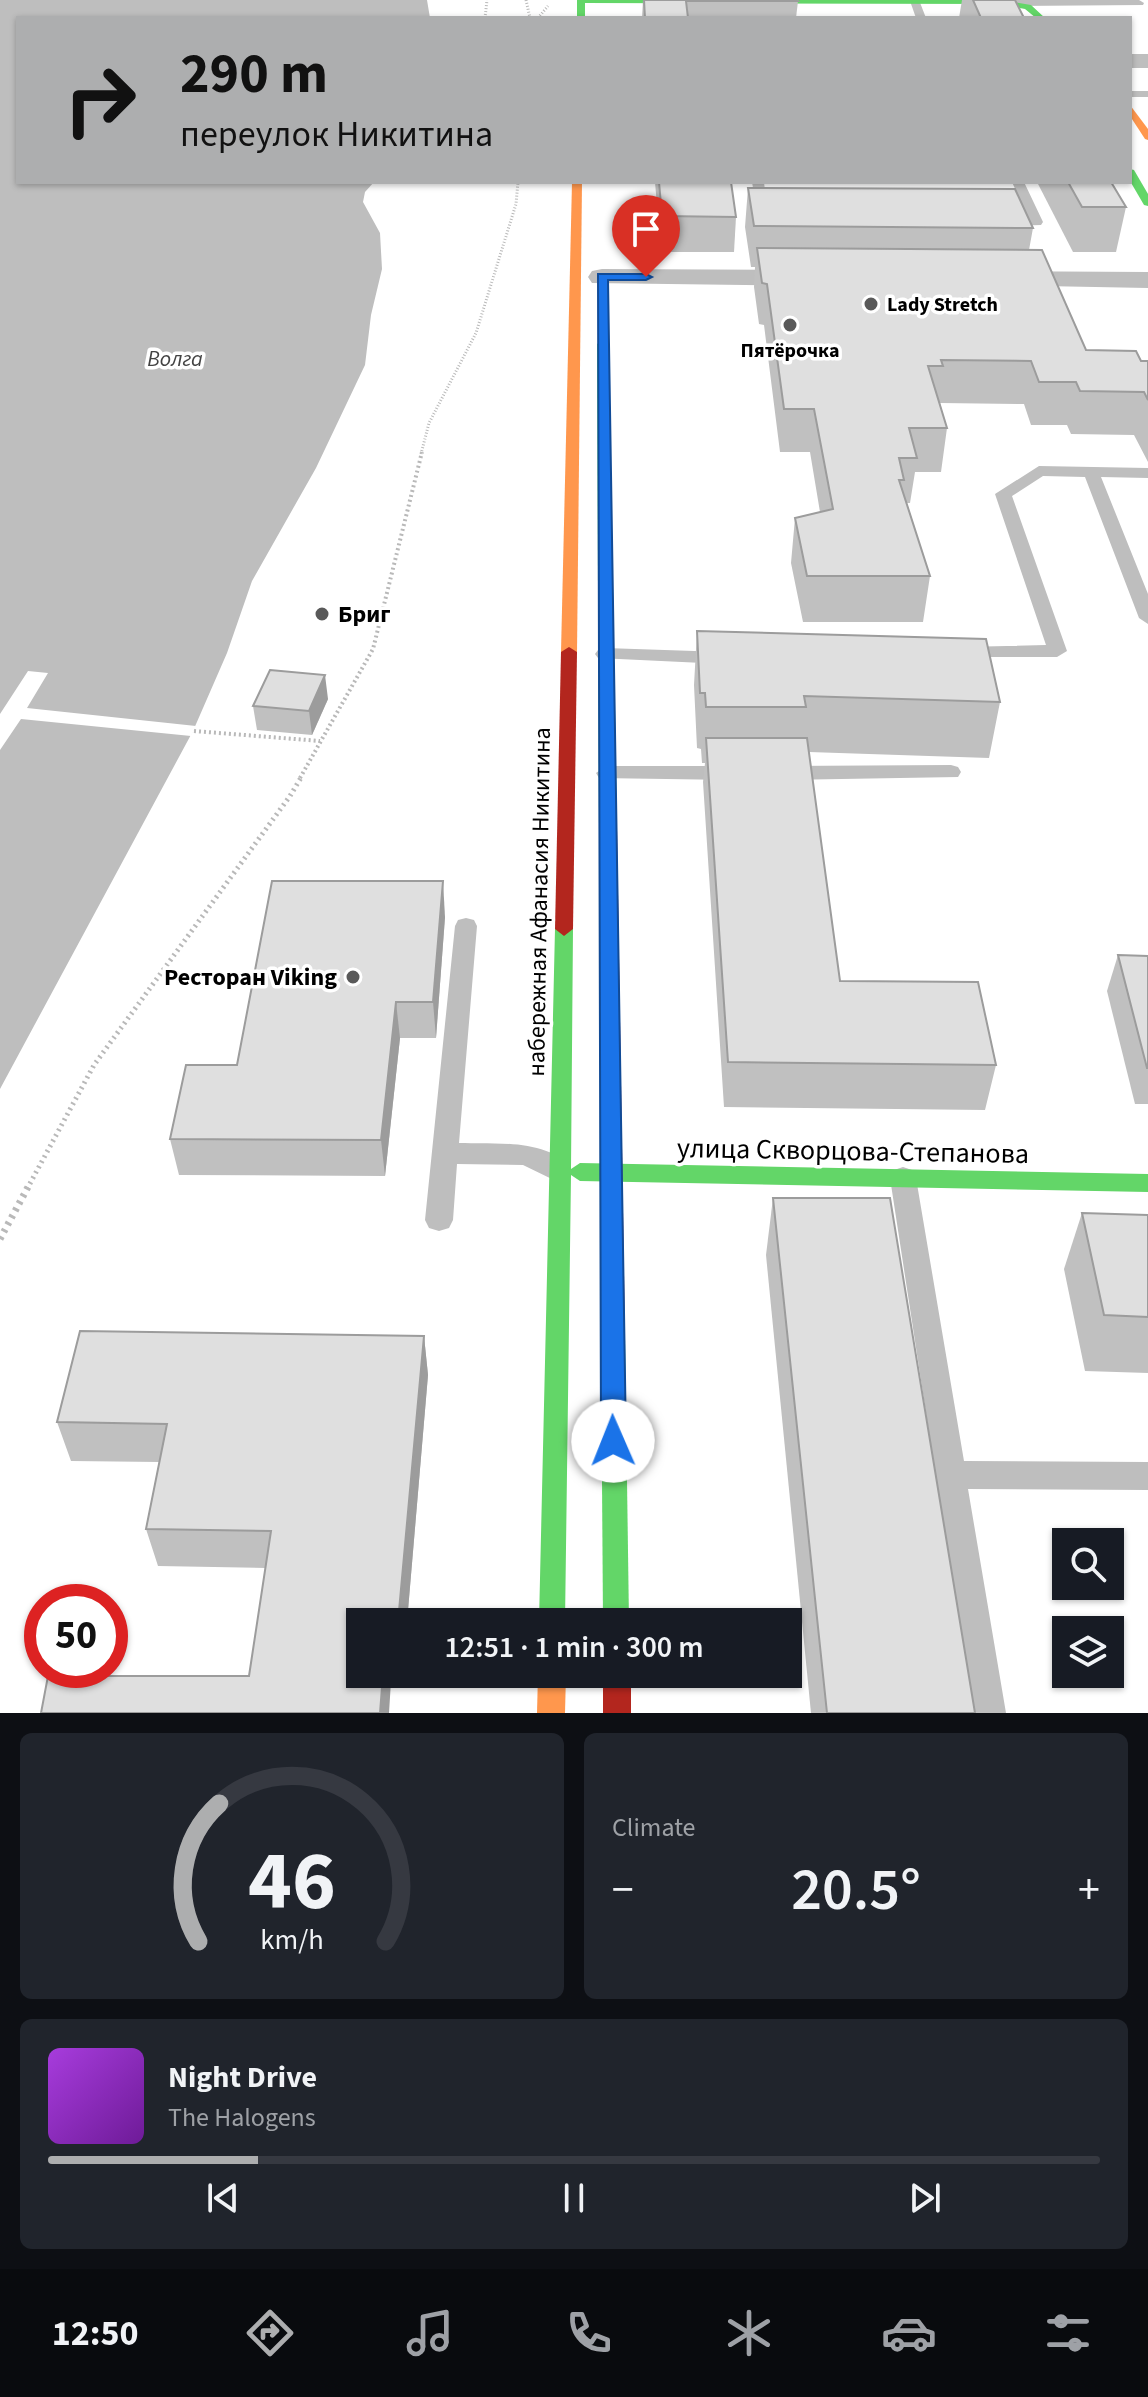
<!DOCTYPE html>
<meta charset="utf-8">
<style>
body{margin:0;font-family:"Source Sans 3",sans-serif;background:#20242c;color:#f1f3f6;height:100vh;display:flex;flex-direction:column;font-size:30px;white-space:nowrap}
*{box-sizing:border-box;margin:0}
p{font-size:26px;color:#9ea1a6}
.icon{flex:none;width:44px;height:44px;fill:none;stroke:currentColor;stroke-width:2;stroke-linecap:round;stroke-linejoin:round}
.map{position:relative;height:1713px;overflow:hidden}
.panel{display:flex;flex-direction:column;gap:20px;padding:20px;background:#0d0f14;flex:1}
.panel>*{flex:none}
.banner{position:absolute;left:16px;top:16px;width:1116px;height:168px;border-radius:0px;box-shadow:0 2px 6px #0004;background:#adaeaf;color:#111;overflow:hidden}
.buttons{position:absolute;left:1052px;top:1528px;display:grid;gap:16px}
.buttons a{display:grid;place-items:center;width:72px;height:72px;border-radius:0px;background:#171b24;box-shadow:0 2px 6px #0004;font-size:40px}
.speed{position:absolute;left:24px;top:1584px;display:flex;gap:16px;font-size:40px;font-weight:700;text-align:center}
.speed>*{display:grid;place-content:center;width:104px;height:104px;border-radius:50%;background:#171b24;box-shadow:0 2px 6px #0004;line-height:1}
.speed .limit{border:12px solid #d22;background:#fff;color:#111}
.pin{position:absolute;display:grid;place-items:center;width:68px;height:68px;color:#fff;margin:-82px -34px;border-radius:50% 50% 50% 0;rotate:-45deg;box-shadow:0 0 8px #0007}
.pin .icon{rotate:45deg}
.me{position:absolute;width:88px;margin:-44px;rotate:359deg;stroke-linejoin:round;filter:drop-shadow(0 0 6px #0008)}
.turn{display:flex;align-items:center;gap:28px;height:168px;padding:0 32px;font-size:36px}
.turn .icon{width:104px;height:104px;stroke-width:2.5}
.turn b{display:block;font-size:56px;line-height:68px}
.big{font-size:60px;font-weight:600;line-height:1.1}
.panel .card{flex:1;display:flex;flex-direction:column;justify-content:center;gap:12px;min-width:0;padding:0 28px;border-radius:12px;background:#20242c}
.panel .dial{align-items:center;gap:0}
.dial svg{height:208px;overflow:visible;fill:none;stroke:#363941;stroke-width:7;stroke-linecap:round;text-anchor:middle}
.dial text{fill:#f1f3f6;stroke:none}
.song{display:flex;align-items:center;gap:24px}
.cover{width:96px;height:96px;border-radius:12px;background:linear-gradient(135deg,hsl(280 70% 55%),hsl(280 70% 35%))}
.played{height:8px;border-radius:4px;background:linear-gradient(90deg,#adaeaf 20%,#363941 20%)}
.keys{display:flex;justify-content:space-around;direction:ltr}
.heat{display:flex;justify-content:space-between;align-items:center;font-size:44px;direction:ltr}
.panel .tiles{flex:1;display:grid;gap:20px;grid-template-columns:1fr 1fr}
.card:last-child{grid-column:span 2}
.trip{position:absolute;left:346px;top:1608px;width:456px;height:80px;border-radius:0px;background:#171b24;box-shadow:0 2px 6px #0004;font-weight:600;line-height:80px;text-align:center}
.menu{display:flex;height:128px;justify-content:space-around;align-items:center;background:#090b0e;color:#9ea1a6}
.menu .icon{width:56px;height:56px}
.menu .selected{color:#adaeaf}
.menu b{font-size:36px;color:#f1f3f6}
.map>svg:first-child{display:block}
.water{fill:#bebebe}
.pier{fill:#fff}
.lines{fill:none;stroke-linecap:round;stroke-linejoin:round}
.path-far3{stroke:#b9b9b9;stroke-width:3;stroke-dasharray:1 2;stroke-linecap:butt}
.path-far2{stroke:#b9b9b9;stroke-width:4;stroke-dasharray:2 3;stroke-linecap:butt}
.path-far1{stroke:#b9b9b9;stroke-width:5;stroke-dasharray:2 4;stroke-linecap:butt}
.path{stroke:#b9b9b9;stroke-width:7;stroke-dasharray:3 5;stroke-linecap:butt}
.lane{fill:#bebebe;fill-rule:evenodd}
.street{fill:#bebebe;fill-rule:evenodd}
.fast{fill:#63d668;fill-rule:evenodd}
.slow{fill:#ff974d;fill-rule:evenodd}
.jam{fill:#b3261e;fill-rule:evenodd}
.wall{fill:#c0c0c0}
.shaded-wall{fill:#9c9c9c}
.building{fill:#dfdfdf;stroke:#9c9c9c;stroke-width:2}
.route{fill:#1a73e8;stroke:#114b97;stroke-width:2}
.poi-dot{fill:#595959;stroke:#fff;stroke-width:3}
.labels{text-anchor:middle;stroke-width:7;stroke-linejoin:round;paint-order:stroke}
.far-poi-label{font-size:20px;font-weight:bold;fill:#000;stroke:#fff;text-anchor:start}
.far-water-label{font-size:22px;font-style:italic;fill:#434343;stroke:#fff}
.poi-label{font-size:24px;font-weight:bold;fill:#000;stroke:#fff;text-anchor:start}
.street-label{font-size:24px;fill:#000;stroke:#fff}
.near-street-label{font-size:28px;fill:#000;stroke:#fff}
</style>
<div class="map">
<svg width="1148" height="1713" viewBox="0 0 1148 1713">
<rect width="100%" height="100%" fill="#fff"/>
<polygon class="water" points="0,0 427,0 430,18 18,18 18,182 374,182 365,192 363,202 380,233 382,269 371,315 365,365 316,468 252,581 227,653 193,731 0,1089"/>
<polygon class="pier" points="28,671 48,673 27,708 196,726 191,736 21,719 0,750 0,714"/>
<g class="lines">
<g class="path-far3">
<polyline points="526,0 530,18"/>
<polyline points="485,18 487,0"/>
<polyline points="538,18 548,6"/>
<polyline points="421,454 429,423 476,333 516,204 518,182"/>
</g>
<g class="path-far2">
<polyline points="194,731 320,741"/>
<polyline points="300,778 373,649 422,452"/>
</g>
<polyline class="path-far1" points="27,1189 94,1065 290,796 302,776"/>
<polyline class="path" points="0,1239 28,1187"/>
<g class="lane">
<polygon points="1139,0 1144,3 1143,5 1015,6 1010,3 1015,0"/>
<polygon points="910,1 919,0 926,18 916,18"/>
<rect x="1130" y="91" width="18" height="6"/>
<polygon points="752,182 764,182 767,209 756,206"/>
<polygon points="1012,182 1024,182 1043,222 1041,225 1001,226 994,222 1001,218 1028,218"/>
<polygon points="1039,466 1148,468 1148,478 1101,477 1148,594 1148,624 1139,618 1085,477 1043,476 1012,496 1067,651 1057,657 955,657 952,653 955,649 962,647 1046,645 995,494"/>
<polygon points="605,648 724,652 734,658 724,664 598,658 595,654 598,650"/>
<polygon points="951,765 958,767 961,772 958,777 783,780 773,773 783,766"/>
<polygon points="606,766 733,766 743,773 733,780 599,778 596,773"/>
<path d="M466,918L474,920L477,926L459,1143C490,1144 554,1138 571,1171L567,1178L558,1182L523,1165L457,1164L453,1220L449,1228L439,1231L429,1228L425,1220L455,926L458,920Z"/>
<polygon points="903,1167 912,1170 916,1178 964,1461 1148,1462 1148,1490 968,1489 1006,1713 972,1713 890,1178 894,1170"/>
</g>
<g class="street">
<rect x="1130" y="54" width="18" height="14"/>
<polygon points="602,269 814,270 824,272 828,278 824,284 814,286 592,283 588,277 592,271"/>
<polygon points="994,271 1148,272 1148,288 984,285 980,279 984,273"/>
</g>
<g class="fast">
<polygon points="577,0 1002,0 1031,5 1045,18 1036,18 1025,9 999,4 585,3 585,18 577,18"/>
<polygon points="1130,169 1134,170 1148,194 1148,206 1144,205 1130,181"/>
<polygon points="603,340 609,344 617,830 608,836 599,830 597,344"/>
<polygon points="564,922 573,929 571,1169 580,1163 1148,1174 1148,1192 580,1181 571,1175 565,1622 539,1622 555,929"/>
<polygon points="613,1328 621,1331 625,1338 629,1622 603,1622 601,1338 605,1331"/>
</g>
<g class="slow">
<polygon points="1130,105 1148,129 1148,140 1145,139 1130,116"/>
<polygon points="572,182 582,182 577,652 569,657 561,652"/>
<polygon points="538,1674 566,1674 565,1713 537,1713"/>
</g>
<g class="jam">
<polygon points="569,647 577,652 573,929 564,936 555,929 561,652"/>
<polygon points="608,824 617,830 625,1338 621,1345 613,1348 605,1345 601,1338 599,830"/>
<rect x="603" y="1674" width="28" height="39"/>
</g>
</g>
<g class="wall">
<polygon points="643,0 797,0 798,1 796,18 642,18"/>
<polygon points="962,0 1015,0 1024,18 959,18"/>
<polygon points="655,182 731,182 736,217 734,252 661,252"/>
<polygon points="1037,182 1111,182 1126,207 1116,252 1073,252"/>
<polygon points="748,188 1033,228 1029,250 1086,350 1141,361 1148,361 1148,462 1134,435 1071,434 1067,425 1031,425 1024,404 940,403 947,428 941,472 915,472 910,503 907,503 930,576 923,622 803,622 791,563 795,518 820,512 810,452 780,452 764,325 759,324 754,287 755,267 751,267 745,227"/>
<polygon points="697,631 1000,702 989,758 809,752 840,981 996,1065 985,1110 724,1107 703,782 705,763 702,763 701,749 697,748 694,685"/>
<polygon points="328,699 312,735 257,730 253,706"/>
<polygon points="445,917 436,1038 400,1038 385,1176 179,1175 170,1139"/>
<polygon points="1118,955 1148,956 1148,1104 1135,1104 1107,991"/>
<polygon points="773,1198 975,1713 811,1713 766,1255"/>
<polygon points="1082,1213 1148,1215 1148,1373 1085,1371 1064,1269"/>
<polygon points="424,1336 428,1375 407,1622 360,1622 360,1674 402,1674 401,1681 249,1676 266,1568 158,1566 146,1529 159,1462 71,1461 57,1422"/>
</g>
<g class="shaded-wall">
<polygon points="325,675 328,699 312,735 309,711"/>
<polygon points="443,881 445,917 436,1038 433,1002"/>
<polygon points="396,1002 400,1038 385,1176 381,1140"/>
<polygon points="424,1336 428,1375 407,1622 398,1622"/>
<polygon points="383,1674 390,1674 391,1681 389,1713 380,1713"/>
</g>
<g class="building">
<polygon points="644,0 797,0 798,1 686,1 688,18 645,18"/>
<polygon points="973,0 1015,0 1024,18 981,18"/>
<polygon points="659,182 731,182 736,217 662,216"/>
<polygon points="1068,182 1111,182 1126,207 1082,207"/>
<polygon points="748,188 1015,189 1033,228 754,226"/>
<polygon points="757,248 1042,250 1086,350 1136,351 1141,361 1148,361 1148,400 1144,392 1080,391 1076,382 1039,382 1031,361 941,360 943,366 928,366 947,428 909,428 917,458 899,458 904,480 899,480 930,576 807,576 795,518 833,509 814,409 784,409 767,284 762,283"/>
<polygon points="697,631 986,639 1000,702 804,696 806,707 706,707 705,693 700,693"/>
<polygon points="270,670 325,675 309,711 253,706"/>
<polygon points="706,738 807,738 840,981 978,982 996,1065 728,1062"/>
<polygon points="272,881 443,881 433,1002 396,1002 381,1140 170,1139 186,1065 237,1065"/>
<polygon points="1118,955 1148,956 1148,1068 1147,1068"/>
<polygon points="773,1198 890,1198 975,1713 827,1713"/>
<polygon points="1082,1213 1148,1215 1148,1317 1104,1315"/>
<polygon points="80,1331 424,1336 398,1622 360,1622 360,1674 383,1674 380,1713 41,1713 48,1676 249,1676 271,1531 146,1529 167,1424 57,1422"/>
</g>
<polygon class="route" points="598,274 646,274 652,277 646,280 608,280 626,1441 622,1449 613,1452 604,1449 601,1441"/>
<g class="poi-dot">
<circle cx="871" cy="304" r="8"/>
<circle cx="790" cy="325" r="8"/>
<circle cx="322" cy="614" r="8"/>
<circle cx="353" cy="977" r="8"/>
</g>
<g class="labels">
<g class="far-poi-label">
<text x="887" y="311">Lady Stretch</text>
<text x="790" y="357" text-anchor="middle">Пятёрочка</text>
</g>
<g class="far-water-label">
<text x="175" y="366">Волга</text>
</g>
<g class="poi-label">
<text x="338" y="622">Бриг</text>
<text x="337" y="985" text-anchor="end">Ресторан Viking</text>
</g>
<g class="street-label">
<text transform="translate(539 902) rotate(-89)" y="8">набережная Афанасия Никитина</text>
</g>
<g class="near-street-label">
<text transform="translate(853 1150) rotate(1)" y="10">улица Скворцова-Степанова</text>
</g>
</g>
</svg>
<div class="buttons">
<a><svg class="icon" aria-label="search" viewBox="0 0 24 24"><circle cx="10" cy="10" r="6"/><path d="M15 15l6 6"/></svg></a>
<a><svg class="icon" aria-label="layers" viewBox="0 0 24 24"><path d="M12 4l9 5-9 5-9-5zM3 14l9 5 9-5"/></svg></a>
</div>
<div class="speed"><div class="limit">50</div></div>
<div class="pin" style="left:646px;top:277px;background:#d93025"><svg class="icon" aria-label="arrive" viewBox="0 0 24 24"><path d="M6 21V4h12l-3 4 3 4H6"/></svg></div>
<svg class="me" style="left:613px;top:1441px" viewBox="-20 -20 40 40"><circle r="19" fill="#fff"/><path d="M0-13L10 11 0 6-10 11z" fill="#1a73e8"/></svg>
<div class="trip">12:51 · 1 min · 300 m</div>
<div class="banner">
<div class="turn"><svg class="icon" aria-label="right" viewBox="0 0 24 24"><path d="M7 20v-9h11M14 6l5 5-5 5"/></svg><div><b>290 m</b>переулок Никитина</div></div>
</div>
</div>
<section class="panel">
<div class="tiles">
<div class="card dial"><svg viewBox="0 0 100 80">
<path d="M14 69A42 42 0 1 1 86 69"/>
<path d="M14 69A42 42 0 0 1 22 16" stroke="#adaeaf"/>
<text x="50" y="56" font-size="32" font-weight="700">46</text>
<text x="50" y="72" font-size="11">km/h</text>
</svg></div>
<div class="card"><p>Climate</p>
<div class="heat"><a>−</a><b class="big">20.5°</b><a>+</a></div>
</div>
<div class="card">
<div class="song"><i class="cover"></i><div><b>Night Drive</b><p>The Halogens</p></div></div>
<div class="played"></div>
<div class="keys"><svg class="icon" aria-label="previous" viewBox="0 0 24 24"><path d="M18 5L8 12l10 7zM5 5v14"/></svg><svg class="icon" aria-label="pause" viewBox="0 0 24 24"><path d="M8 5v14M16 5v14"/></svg><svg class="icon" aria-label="next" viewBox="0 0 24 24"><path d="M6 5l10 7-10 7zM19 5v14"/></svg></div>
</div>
</div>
</section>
<nav class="menu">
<b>12:50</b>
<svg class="icon selected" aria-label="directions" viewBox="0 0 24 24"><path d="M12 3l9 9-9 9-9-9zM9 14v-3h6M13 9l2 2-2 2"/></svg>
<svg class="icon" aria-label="music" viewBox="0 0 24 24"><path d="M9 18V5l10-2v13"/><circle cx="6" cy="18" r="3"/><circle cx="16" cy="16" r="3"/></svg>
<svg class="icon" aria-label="phone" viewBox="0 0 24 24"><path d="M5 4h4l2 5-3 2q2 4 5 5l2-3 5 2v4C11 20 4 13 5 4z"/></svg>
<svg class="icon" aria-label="climate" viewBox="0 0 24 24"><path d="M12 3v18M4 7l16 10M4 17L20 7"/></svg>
<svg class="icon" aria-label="car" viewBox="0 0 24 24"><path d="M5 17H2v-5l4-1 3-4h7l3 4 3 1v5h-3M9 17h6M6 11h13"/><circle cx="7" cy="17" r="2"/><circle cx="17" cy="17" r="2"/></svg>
<svg class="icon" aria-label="filters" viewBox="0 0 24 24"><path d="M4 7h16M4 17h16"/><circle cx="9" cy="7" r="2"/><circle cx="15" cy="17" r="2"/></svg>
</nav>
